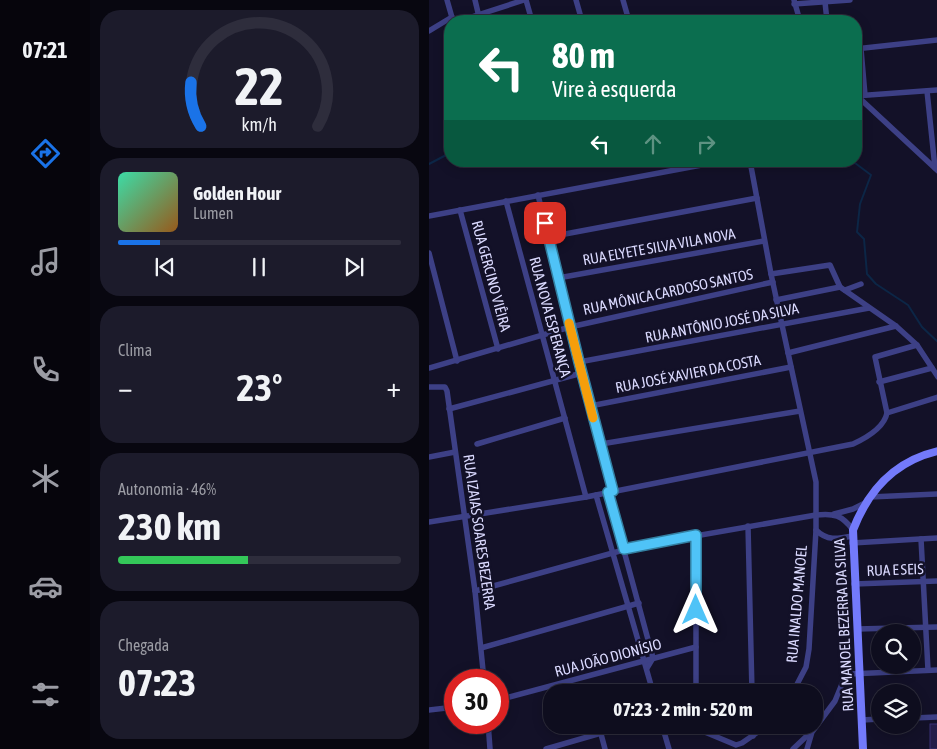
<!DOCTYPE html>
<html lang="pt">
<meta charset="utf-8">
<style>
body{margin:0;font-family:"Asap Condensed",sans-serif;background:#1c1b2b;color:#f1f3f6;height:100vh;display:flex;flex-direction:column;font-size:19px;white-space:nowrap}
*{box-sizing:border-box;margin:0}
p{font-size:16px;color:#9b9ca4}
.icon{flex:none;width:28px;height:28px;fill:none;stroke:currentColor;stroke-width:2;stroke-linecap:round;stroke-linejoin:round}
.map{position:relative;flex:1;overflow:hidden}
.details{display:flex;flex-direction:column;gap:10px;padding:10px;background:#080710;width:339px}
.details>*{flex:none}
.guide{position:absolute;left:15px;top:15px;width:418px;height:152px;border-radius:20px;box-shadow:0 2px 12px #0003,0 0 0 1px #2e2d3c;background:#0b6e4f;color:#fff;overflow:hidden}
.fabs{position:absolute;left:442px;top:624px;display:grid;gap:10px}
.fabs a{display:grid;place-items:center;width:50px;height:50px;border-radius:50%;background:#0e0d1e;box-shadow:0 2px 12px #0003,0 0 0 1px #2e2d3c;font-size:25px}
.speed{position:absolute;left:15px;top:669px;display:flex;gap:10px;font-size:25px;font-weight:700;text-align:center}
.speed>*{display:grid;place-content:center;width:65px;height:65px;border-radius:50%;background:#0e0d1e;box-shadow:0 2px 12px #0003,0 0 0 1px #2e2d3c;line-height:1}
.speed .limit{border:8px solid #d22;background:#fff;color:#111}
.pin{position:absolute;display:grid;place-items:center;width:42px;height:42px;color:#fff;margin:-21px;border-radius:10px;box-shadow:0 2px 8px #0006}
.me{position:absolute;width:55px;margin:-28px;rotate:0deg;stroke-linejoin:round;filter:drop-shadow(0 0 4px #0008)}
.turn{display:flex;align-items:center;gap:18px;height:105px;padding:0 25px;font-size:22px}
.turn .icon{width:65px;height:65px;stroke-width:2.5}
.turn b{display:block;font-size:35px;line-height:42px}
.lanes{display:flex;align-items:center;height:48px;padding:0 25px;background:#0003;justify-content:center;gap:25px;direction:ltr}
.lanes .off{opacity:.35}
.big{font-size:38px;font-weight:700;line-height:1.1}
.details .tile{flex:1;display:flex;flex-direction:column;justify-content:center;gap:8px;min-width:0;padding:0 18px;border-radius:20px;background:#1c1b2b}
.details .dial{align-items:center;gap:0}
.dial svg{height:130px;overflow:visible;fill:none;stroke:#2e2d3c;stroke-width:7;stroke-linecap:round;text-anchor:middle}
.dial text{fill:#f1f3f6;stroke:none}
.song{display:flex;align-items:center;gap:15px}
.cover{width:60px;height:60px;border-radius:8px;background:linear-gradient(135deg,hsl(160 70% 55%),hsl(30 70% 35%))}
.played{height:5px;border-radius:2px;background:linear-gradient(90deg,#1a73e8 15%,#2e2d3c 15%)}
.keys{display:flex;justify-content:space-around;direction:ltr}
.heat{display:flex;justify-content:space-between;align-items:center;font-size:28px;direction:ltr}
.charge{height:8px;border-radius:4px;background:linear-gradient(90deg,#34c759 46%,#2e2d3c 0)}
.trip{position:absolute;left:114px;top:684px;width:280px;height:50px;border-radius:20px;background:#0e0d1e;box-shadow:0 2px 12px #0003,0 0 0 1px #2e2d3c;font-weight:700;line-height:50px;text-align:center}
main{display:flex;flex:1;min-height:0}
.menu{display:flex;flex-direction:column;width:90px;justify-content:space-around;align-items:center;background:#06050c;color:#9b9ca4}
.menu .icon{width:35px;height:35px}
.menu .on{color:#1a73e8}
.menu b{font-size:22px;color:#f1f3f6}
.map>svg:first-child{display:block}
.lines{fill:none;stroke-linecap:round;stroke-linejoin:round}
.stream{stroke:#0c2646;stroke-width:2}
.building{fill:#231d49;stroke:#383074}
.street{stroke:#3d4086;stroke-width:5.5}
.secondary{stroke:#737afb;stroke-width:8}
.route-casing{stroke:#337fa1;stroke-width:12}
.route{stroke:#4fc3f7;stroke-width:9}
.slow{stroke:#f59e0b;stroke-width:9}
.labels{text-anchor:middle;stroke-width:5;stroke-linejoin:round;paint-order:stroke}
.street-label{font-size:15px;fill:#dad9fe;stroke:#131128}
</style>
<main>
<nav class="menu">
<b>07:21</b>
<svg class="icon on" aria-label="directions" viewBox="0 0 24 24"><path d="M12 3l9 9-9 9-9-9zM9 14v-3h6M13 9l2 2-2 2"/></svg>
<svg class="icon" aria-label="music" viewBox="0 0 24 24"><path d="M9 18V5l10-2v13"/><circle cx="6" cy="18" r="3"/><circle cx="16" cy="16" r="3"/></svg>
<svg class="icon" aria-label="phone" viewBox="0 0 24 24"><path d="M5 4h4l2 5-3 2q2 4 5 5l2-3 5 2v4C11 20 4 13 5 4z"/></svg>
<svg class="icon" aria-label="climate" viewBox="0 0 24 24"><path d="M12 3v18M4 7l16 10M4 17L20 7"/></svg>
<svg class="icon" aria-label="car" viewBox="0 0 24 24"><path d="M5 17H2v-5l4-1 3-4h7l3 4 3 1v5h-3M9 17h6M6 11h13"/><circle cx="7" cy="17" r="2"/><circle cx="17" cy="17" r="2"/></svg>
<svg class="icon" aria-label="filters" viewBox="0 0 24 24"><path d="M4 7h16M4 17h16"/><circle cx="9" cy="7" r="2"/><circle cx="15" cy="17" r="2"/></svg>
</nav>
<section class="details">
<div class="tile dial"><svg viewBox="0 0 100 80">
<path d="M14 69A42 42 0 1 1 86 69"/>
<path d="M14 69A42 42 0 0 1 8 42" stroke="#1a73e8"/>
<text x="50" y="56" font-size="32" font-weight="700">22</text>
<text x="50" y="72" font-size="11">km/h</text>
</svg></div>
<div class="tile">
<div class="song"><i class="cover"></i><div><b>Golden Hour</b><p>Lumen</p></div></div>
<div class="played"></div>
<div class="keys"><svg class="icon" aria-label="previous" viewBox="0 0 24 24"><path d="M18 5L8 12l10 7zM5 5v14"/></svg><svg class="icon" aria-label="pause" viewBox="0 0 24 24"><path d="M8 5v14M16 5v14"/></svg><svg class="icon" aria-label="next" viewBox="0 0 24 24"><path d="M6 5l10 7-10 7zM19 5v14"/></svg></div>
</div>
<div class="tile"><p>Clima</p>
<div class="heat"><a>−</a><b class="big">23°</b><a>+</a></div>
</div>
<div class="tile"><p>Autonomia · 46%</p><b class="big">230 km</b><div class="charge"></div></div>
<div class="tile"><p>Chegada</p><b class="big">07:23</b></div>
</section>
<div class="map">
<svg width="509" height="749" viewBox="0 0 509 749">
<rect width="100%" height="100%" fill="#131128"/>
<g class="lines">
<g class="stream">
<polyline points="401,161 408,167 426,163 442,175 431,204 428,232 435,239 438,274 447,284 479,305 493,327 509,342"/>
<polyline points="0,164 21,153"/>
</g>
</g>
<rect class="building" x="501" y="724" width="8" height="25"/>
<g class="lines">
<g class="street">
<polyline points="18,0 24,21"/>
<polyline points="46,0 51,21"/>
<polyline points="97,0 103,21"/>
<polyline points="147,0 153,21"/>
<polyline points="194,0 200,21"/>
<polyline points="365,0 371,21"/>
<polyline points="396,2 398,21"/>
<polyline points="365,4 421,0"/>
<polyline points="30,21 95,0"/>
<polyline points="0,31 23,17"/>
<polyline points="426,49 509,40"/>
<polyline points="432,49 436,95"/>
<polyline points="498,91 506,168"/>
<polyline points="426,94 509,171"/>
<polyline points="426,96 509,90"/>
<polyline points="321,161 342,274 387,482 387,530 380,649 377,667 364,692"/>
<polyline points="109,195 150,362 184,491"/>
<polyline points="77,201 157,497"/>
<polyline points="31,210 69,349"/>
<polyline points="0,216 294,161"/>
<polyline points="120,237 328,198"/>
<polyline points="0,253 28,361"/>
<polyline points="342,274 401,265 411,287 467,326 488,345 509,377"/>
<polyline points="129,278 335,241"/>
<polyline points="416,290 432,284"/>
<polyline points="347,300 411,287"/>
<polyline points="359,353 467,326"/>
<polyline points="150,362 440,308"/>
<polyline points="0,368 141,327 344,282"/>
<polyline points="450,382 503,368"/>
<polyline points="0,387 16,387 18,391 46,591 55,680"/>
<polyline points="161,406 362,367"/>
<polyline points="20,409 153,373"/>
<polyline points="458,413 446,357 488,345"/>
<polyline points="48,444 136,418"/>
<polyline points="172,444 371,411"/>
<polyline points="0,457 26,452"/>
<polyline points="179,492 224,658 218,668"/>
<polyline points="167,495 224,692"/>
<polyline points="441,497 509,494"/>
<polyline points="405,514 424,509 436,503"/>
<path d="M0,522L157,497L424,444C437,438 455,428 458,413L509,397"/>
<polyline points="319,526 323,692"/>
<path d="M387,530C398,541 408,539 423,536"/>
<polyline points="267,535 267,692"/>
<polyline points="492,539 499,670"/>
<polyline points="423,543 509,538"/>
<polyline points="425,584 509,581"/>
<path d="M46,591L209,546L387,515C405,513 413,515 424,530"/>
<polyline points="428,629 509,627"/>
<polyline points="52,648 210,603"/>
<polyline points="69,700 267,647"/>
<polyline points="0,710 26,707"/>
<polyline points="484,718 509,717"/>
<polyline points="433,720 451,719"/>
<polyline points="59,722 61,749"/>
<polyline points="233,725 240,749"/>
<polyline points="259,725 307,745 313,743 339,725"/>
<polyline points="323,725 324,736"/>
<polyline points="172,734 176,749"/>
<polyline points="117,749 200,725"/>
<polyline points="364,749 382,732"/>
<polyline points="378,749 383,732 406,701 415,679 421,674 509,670"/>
</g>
<path class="secondary" d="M434,749L424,530C439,491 466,461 509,451"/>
</g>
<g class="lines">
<g class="route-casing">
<polyline id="route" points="116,223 150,362 184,491 179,492 195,549 267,535 267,610"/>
</g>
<use href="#route" class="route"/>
<polyline class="slow" points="140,323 164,418"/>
</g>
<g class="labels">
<g class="street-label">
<text transform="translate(230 247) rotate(-10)" y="5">RUA ELYETE SILVA VILA NOVA</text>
<text transform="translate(62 276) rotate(75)" y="5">RUA GERCINO VIÊIRA</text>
<text transform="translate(239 292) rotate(-12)" y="5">RUA MÔNICA CARDOSO SANTOS</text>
<text transform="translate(121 317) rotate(75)" y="5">RUA NOVA ESPERANÇA</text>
<text transform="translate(293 323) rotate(-11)" y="5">RUA ANTÔNIO JOSÉ DA SILVA</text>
<text transform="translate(259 374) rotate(-11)" y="5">RUA JOSÉ XAVIER DA COSTA</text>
<text transform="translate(50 532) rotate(82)" y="5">RUA IZAIAS SOARES BEZERRA</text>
<text transform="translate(466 570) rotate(-2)" y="5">RUA E SEIS</text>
<text transform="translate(368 604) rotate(-85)" y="5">RUA INALDO MANOEL</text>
<text transform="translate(415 625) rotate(-93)" y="5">RUA MANOEL BEZERRA DA SILVA</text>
<text transform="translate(179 658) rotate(-15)" y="5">RUA JOÃO DIONÍSIO</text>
</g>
</g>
</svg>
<div class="fabs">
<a><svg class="icon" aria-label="search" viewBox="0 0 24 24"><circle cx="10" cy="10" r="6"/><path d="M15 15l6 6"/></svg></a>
<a><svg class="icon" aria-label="layers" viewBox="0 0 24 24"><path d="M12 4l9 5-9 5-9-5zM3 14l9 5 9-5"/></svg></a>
</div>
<div class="speed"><div class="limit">30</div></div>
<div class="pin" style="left:116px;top:223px;background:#d93025"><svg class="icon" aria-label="arrive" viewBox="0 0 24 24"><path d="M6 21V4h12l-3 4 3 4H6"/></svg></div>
<svg class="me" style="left:267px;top:610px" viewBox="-20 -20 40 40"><path d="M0-17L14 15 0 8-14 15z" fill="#4fc3f7" stroke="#fff" stroke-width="4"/></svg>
<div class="trip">07:23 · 2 min · 520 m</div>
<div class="guide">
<div class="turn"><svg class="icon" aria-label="left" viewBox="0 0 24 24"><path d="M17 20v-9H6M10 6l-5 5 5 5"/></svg><div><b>80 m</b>Vire à esquerda</div></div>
<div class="lanes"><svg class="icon" aria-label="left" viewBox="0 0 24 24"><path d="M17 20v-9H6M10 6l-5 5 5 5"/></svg><svg class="icon off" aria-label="ahead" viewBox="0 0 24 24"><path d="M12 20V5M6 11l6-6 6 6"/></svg><svg class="icon off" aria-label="right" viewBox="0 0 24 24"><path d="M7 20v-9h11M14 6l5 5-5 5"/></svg></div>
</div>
</div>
</main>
